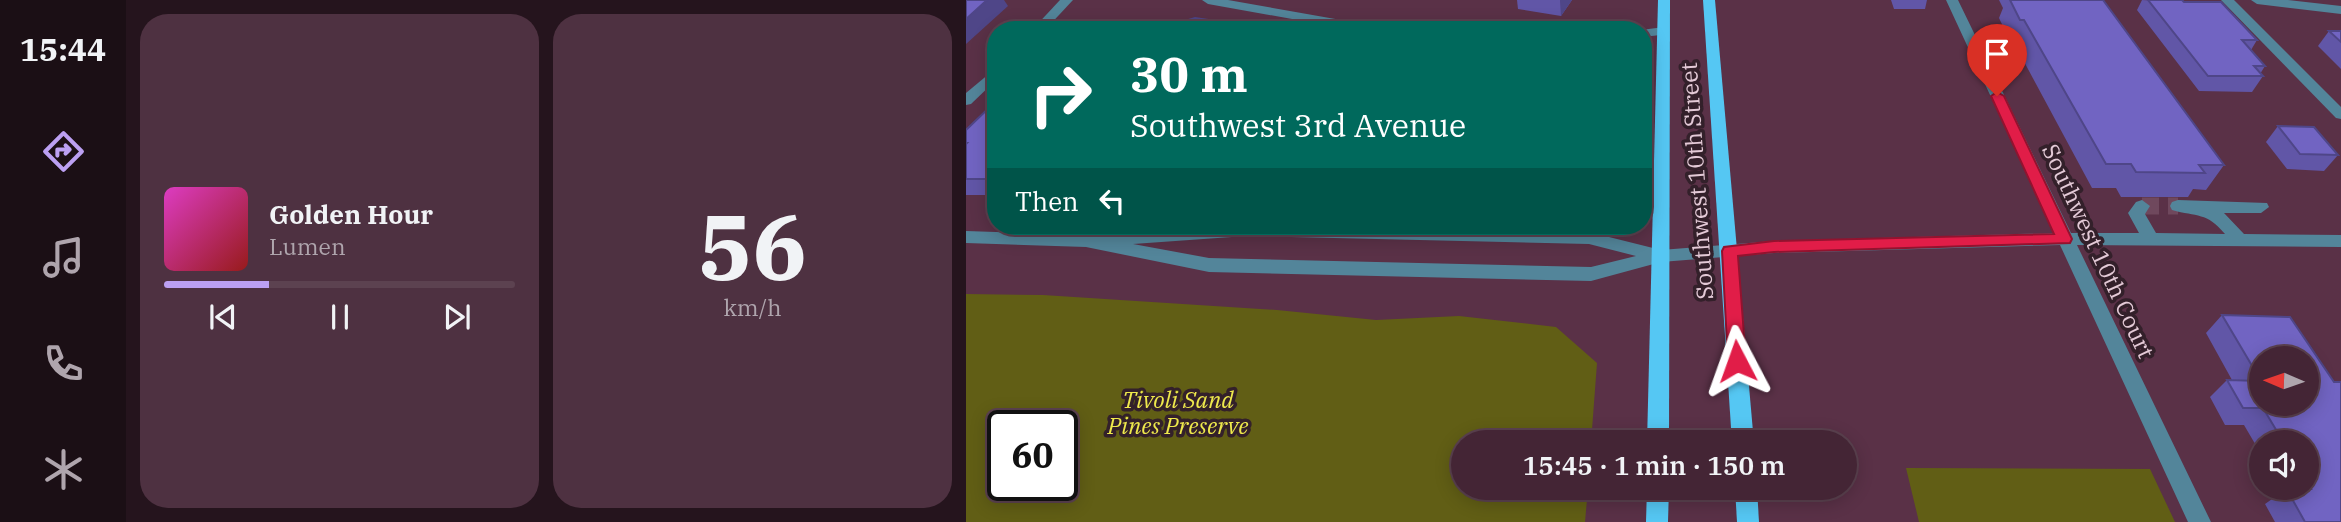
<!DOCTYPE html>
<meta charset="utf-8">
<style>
body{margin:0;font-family:"IBM Plex Serif",serif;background:#4e3141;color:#f1f3f6;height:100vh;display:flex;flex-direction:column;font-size:26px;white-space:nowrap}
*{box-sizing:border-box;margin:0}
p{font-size:23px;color:#afa5ad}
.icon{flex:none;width:38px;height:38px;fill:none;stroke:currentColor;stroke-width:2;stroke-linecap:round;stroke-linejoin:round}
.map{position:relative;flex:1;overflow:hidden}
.side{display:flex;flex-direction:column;gap:14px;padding:14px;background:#25141d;width:840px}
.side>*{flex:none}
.hud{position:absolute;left:21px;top:21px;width:665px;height:214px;border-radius:28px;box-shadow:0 4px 18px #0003,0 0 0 2px #5c4250;background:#00695c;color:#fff;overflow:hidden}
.needle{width:46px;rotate:272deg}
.controls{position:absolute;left:1283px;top:346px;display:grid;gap:14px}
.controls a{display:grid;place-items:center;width:70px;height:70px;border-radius:50%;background:#442535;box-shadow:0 4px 18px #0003,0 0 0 2px #5c4250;font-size:35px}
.speed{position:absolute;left:21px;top:410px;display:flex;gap:14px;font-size:35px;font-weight:700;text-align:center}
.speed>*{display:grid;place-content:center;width:91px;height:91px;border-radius:50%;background:#442535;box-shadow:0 4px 18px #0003,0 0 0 2px #5c4250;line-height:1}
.speed .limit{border:4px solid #111;border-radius:10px;background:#fff;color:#111}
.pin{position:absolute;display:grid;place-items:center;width:60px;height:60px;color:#fff;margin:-72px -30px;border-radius:50% 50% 50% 0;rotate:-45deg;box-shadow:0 0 7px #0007}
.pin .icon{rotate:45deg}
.me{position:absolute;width:77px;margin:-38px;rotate:356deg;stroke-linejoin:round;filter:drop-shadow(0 0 5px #0008)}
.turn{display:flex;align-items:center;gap:24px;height:147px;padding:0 28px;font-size:32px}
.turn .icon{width:91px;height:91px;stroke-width:2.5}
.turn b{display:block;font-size:49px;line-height:60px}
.then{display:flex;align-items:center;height:66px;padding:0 28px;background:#0003;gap:14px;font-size:26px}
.side .card{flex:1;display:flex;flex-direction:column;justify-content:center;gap:10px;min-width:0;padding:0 24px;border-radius:28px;background:#4e3141}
.side .dial{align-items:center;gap:0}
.dial b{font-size:91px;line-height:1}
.song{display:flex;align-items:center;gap:21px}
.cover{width:84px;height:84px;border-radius:10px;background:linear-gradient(135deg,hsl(310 70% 55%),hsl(0 70% 35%))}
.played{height:7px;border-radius:4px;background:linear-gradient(90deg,#bca0f2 30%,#5c4250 30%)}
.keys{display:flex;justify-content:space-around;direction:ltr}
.side .tiles{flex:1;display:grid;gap:14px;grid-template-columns:repeat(2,1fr)}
.trip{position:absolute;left:485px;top:430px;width:406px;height:70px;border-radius:35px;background:#442535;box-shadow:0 4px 18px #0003,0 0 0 2px #5c4250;font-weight:600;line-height:70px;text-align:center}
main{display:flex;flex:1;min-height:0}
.tab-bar{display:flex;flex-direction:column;width:126px;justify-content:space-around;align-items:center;background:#1b0f15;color:#afa5ad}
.tab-bar .icon{width:49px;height:49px}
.tab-bar .selected{color:#bca0f2}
.tab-bar b{font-size:32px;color:#f1f3f6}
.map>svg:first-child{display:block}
.green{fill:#615e15;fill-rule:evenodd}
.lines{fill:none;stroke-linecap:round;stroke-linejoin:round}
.minor-tunnel{stroke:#6f485d;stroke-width:17;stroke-dasharray:17 9;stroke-linecap:butt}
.minor{fill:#53859a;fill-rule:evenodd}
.major{fill:#55c7f3;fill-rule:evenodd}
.wall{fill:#6156a7}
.shaded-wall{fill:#4f4688}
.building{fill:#7164c2;stroke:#4f4688;stroke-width:2;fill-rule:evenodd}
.route{fill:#e11d48;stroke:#92132f;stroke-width:2}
.labels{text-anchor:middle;stroke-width:7;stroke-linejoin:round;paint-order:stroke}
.street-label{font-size:23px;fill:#e4cad7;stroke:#33202a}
.park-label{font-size:23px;font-style:italic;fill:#efe94c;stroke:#33202a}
</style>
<main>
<nav class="tab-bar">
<b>15:44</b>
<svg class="icon selected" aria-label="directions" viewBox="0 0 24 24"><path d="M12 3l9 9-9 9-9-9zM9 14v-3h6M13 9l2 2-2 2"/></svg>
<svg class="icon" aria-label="music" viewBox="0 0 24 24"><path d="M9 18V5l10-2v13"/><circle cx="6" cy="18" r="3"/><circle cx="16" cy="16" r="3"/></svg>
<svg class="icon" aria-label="phone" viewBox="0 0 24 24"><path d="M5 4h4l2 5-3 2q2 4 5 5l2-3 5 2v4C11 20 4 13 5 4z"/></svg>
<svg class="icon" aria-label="climate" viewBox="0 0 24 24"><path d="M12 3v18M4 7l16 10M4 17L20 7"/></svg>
</nav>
<section class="side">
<div class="tiles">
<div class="card">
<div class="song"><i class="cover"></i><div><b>Golden Hour</b><p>Lumen</p></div></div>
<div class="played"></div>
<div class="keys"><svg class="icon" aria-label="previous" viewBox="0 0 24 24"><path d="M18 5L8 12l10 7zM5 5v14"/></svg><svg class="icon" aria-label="pause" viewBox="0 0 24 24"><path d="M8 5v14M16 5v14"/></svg><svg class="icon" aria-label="next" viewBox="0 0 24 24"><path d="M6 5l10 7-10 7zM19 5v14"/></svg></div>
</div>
<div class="card dial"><b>56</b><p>km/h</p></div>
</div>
</section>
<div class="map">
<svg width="1375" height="522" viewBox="0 0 1375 522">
<rect width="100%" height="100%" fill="#5a3147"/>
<g class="green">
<path d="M0,294L77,295L311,310L410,320L493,316L590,327L631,363L625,443H497V488H622L619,522H0ZM37,425H96V485H37Z"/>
<polygon points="940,468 1184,469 1209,522 953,522"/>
</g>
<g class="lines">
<polyline class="minor-tunnel" points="1176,206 1212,206"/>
<g class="minor">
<polygon points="94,0 107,0 79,30 66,30"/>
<polygon points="236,0 262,0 409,26 415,30 387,30 242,4"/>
<path d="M980,0H992L1105,233H1173L1162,213L1170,202L1176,200L1184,206L1179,214L1190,233L1259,234C1241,212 1231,217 1206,210L1204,206L1206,202L1212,200L1301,203L1303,207L1295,213H1258L1278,234L1375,235V247L1111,245L1245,522H1222L1094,245L808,253L695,262L625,281L243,272L120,247L0,243V231L120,235L254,226L552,230L623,232L695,250L808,241L1088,233ZM280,236L623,244L670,256L625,267L243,258L167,244Z"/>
<polygon points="1255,0 1268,0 1375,107 1375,119 1370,118"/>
<polygon points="1285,0 1322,0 1375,6 1375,14 1291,4"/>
<polygon points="698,27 703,28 703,34 677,37 677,30 675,30"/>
<polygon points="30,68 30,80 5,104 0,105 0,93"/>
</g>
<g class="major">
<polygon points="692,0 704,0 703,443 681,443"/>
<polygon points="737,0 749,0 788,443 766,443"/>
<polygon points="681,488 703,488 702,522 680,522"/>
<polygon points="769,488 791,488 793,522 771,522"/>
</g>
</g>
<g class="wall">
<polygon points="551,0 606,0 595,16 552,9"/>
<polygon points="925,0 961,0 959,9 928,9"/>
<polygon points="1033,0 1137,0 1258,165 1240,190 1227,189 1222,197 1155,197 1150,188 1126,188 1048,43 1045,43 1033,18 1037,8"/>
<polygon points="1176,0 1218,2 1291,40 1285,50 1299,66 1294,74 1297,76 1286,92 1233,91 1171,10"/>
<polygon points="1363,31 1375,31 1375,69 1352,46"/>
<polygon points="30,101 30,195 0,195 0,130"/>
<polygon points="1312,126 1372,155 1358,171 1321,169 1300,142"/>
<polygon points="1256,315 1324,317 1375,522 1309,522 1299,504 1316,492 1314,488 1340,488 1340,443 1295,443 1295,454 1278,425 1259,425 1244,397 1261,380 1266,380 1240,333"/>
</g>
<g class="shaded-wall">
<polygon points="21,0 38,0 42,6 0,44 0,19"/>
<polygon points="594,0 606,0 595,16 594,1"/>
</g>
<g class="building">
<polygon points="0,0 21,0 0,19"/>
<polygon points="1044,0 1137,0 1258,165 1233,165 1239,173 1170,172 1165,164 1140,164 1058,20 1054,20"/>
<polygon points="1182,0 1216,0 1218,2 1255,2 1291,40 1276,40 1299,66 1288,66 1297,76 1242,76"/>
<polygon points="229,18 275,25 269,30 214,30 222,20"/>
<polygon points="1363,31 1375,31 1375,42"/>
<polygon points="30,101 30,179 0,179 0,144 1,143 0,143 0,130"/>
<polygon points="1312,126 1348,127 1372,155 1334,154"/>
<path d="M1256,315L1324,317L1368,382H1375V522H1339L1320,488L1345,489L1340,481V443H1318L1297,408H1277L1261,380L1295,381ZM1295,359H1340V404H1295Z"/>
</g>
<polygon class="route" points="1031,92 1038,96 1106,239 1104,243 808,252 772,256 780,361 778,366 771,368 765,366 762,361 756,251 758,247 808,241 1088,234 1025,96"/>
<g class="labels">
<g class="street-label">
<text transform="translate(731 181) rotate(-94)" y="8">Southwest 10th Street</text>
<text transform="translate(1132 251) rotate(65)" y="8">Southwest 10th Court</text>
</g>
<g class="park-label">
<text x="212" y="408">Tivoli Sand<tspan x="212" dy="26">Pines Preserve</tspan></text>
</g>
</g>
</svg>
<div class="controls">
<a><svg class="needle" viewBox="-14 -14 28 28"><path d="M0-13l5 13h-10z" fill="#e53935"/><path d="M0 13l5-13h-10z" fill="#afa5ad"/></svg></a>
<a><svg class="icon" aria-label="sound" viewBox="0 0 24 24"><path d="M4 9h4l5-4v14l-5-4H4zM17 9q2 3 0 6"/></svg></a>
</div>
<div class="speed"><div class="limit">60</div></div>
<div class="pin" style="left:1031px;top:96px;background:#d93025"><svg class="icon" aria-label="arrive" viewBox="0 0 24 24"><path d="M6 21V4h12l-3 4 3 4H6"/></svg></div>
<svg class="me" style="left:771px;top:361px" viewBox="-20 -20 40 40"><path d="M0-17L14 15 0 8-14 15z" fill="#e11d48" stroke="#fff" stroke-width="4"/></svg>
<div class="trip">15:45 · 1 min · 150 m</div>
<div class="hud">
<div class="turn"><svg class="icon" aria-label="right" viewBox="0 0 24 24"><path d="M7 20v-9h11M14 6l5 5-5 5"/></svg><div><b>30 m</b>Southwest 3rd Avenue</div></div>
<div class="then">Then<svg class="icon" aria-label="left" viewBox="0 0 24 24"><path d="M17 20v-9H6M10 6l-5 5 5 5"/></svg></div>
</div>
</div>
</main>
